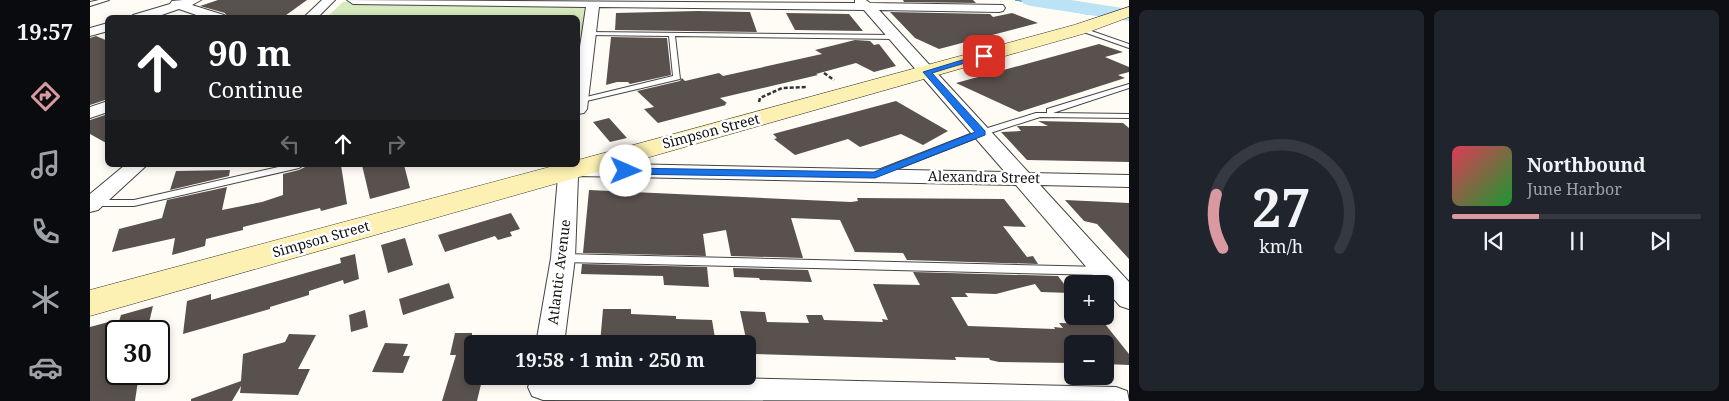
<!DOCTYPE html>
<meta charset="utf-8">
<style>
body{margin:0;font-family:"Noto Serif",serif;background:#20242c;color:#f1f3f6;height:100vh;display:flex;flex-direction:column;font-size:19px;white-space:nowrap}
*{box-sizing:border-box;margin:0}
p{font-size:16px;color:#9ea1a6}
.icon{flex:none;width:28px;height:28px;fill:none;stroke:currentColor;stroke-width:2;stroke-linecap:round;stroke-linejoin:round}
.map{position:relative;flex:1;overflow:hidden}
.drawer{display:flex;flex-direction:column;gap:10px;padding:10px;background:#0d0f14;width:600px}
.drawer>*{flex:none}
.banner{position:absolute;left:15px;top:15px;width:475px;height:152px;border-radius:8px;box-shadow:0 2px 8px #0003;background:#202124;color:#fff;overflow:hidden}
.fabs{position:absolute;left:974px;top:275px;display:grid;gap:10px}
.fabs a{display:grid;place-items:center;width:50px;height:50px;border-radius:8px;background:#171b24;box-shadow:0 2px 8px #0003;font-size:25px}
.speed{position:absolute;left:15px;top:320px;display:flex;gap:10px;font-size:25px;font-weight:700;text-align:center}
.speed>*{display:grid;place-content:center;width:65px;height:65px;border-radius:50%;background:#171b24;box-shadow:0 2px 8px #0003;line-height:1}
.speed .limit{border:2px solid #111;border-radius:8px;background:#fff;color:#111}
.pin{position:absolute;display:grid;place-items:center;width:42px;height:42px;color:#fff;margin:-21px;border-radius:10px;box-shadow:0 2px 8px #0006}
.me{position:absolute;width:55px;margin:-28px;rotate:91deg;stroke-linejoin:round;filter:drop-shadow(0 0 4px #0008)}
.turn{display:flex;align-items:center;gap:18px;height:105px;padding:0 20px;font-size:22px}
.turn .icon{width:65px;height:65px;stroke-width:2.5}
.turn b{display:block;font-size:35px;line-height:42px}
.lanes{display:flex;align-items:center;height:48px;padding:0 20px;background:#0003;justify-content:center;gap:25px;direction:ltr}
.lanes .off{opacity:.35}
.drawer .tile{flex:1;display:flex;flex-direction:column;justify-content:center;gap:8px;min-width:0;padding:0 18px;border-radius:8px;background:#20242c}
.drawer .dial{align-items:center;gap:0}
.dial svg{height:130px;overflow:visible;fill:none;stroke:#363941;stroke-width:7;stroke-linecap:round;text-anchor:middle}
.dial text{fill:#f1f3f6;stroke:none}
.song{display:flex;align-items:center;gap:15px}
.cover{width:60px;height:60px;border-radius:8px;background:linear-gradient(135deg,hsl(350 70% 55%),hsl(130 70% 35%))}
.played{height:5px;border-radius:2px;background:linear-gradient(90deg,#da99a1 35%,#363941 35%)}
.keys{display:flex;justify-content:space-around;direction:ltr}
.drawer .tiles{flex:1;display:grid;gap:10px;grid-template-columns:repeat(2,1fr)}
.trip{position:absolute;left:374px;top:335px;width:292px;height:50px;border-radius:8px;background:#171b24;box-shadow:0 2px 8px #0003;font-weight:700;line-height:50px;text-align:center}
main{display:flex;flex:1;min-height:0}
.tabs{display:flex;flex-direction:column;width:90px;justify-content:space-around;align-items:center;background:#090b0e;color:#9ea1a6}
.tabs .icon{width:35px;height:35px}
.tabs .current{color:#da99a1}
.tabs b{font-size:22px;color:#f1f3f6}
.map>svg:first-child{display:block}
.green{fill:#d7e9be}
.water{fill:#bbe2f5;stroke:#449bc9}
.lines{fill:none;stroke-linecap:round;stroke-linejoin:round}
.river{fill:#bbe2f5;fill-rule:evenodd}
.building{fill:#59514d}
.service-casing{stroke:#444;stroke-width:2}
.minor-casing{stroke:#444;stroke-width:2}
.secondary-casing{stroke:#333;stroke-width:1}
.path{stroke:#333;stroke-width:2.5;stroke-dasharray:4 2;stroke-linecap:butt}
.service{fill:#fff;fill-rule:evenodd}
.minor{fill:#fff;fill-rule:evenodd}
.secondary{fill:#fcf0b2;fill-rule:evenodd}
.route{fill:#1a73e8;stroke:#114b97}
.labels{text-anchor:middle;stroke-width:5;stroke-linejoin:round;paint-order:stroke}
.street-label{font-size:14px;fill:#111;stroke:#fff}
</style>
<main>
<nav class="tabs">
<b>19:57</b>
<svg class="icon current" aria-label="directions" viewBox="0 0 24 24"><path d="M12 3l9 9-9 9-9-9zM9 14v-3h6M13 9l2 2-2 2"/></svg>
<svg class="icon" aria-label="music" viewBox="0 0 24 24"><path d="M9 18V5l10-2v13"/><circle cx="6" cy="18" r="3"/><circle cx="16" cy="16" r="3"/></svg>
<svg class="icon" aria-label="phone" viewBox="0 0 24 24"><path d="M5 4h4l2 5-3 2q2 4 5 5l2-3 5 2v4C11 20 4 13 5 4z"/></svg>
<svg class="icon" aria-label="climate" viewBox="0 0 24 24"><path d="M12 3v18M4 7l16 10M4 17L20 7"/></svg>
<svg class="icon" aria-label="car" viewBox="0 0 24 24"><path d="M5 17H2v-5l4-1 3-4h7l3 4 3 1v5h-3M9 17h6M6 11h13"/><circle cx="7" cy="17" r="2"/><circle cx="17" cy="17" r="2"/></svg>
</nav>
<div class="map">
<svg width="1039" height="401" viewBox="0 0 1039 401">
<rect width="100%" height="100%" fill="#fffcf5"/>
<polygon class="green" points="253,2 487,5 494,7 497,10 490,61 488,62 488,18 236,18"/>
<polygon class="water" points="925,0 964,0 1018,7 997,14"/>
<g class="lines">
<polygon class="river" points="931,0 981,0 1039,9 1039,21 941,6 934,4"/>
</g>
<g class="building">
<polygon points="128,0 217,0 192,18 137,18 135,13 110,6"/>
<polygon points="813,0 883,0 886,3 814,2"/>
<polygon points="608,11 660,12 667,32 525,30 526,13"/>
<polygon points="800,12 900,14 903,17 922,13 948,23 849,49 825,38"/>
<polygon points="696,13 759,14 773,31 705,30"/>
<polygon points="6,36 18,41 18,99 0,105 0,38"/>
<polygon points="521,37 577,38 581,75 540,84 538,82 527,82 516,85"/>
<polygon points="765,40 780,41 784,45 789,44 806,66 784,72 766,63 726,74 728,75 630,98 637,103 635,104 636,105 568,123 554,109 564,107 547,91 590,81 592,78 595,81 629,73 633,76 732,54 725,50"/>
<polygon points="1009,44 1033,52 1015,57 1039,67 1039,72 1028,75 1035,78 929,112 866,83"/>
<polygon points="806,101 858,131 833,145 811,134 770,147 758,139 705,155 684,139 687,138 683,134"/>
<polygon points="18,114 18,144 0,134 0,120"/>
<polygon points="519,118 537,138 520,142 503,122"/>
<polygon points="948,121 1033,123 1039,128 1039,162 937,160 911,132 931,131 927,126 958,126"/>
<polygon points="219,165 251,165 257,204 231,211 230,208 153,227 153,230 116,239 115,246 82,255 85,238 22,252 29,229 72,218 77,200 137,187 132,210 172,202 193,195 193,174 209,170"/>
<polygon points="272,165 314,165 320,188 280,199"/>
<polygon points="140,170 139,176 80,190 86,171"/>
<polygon points="499,190 761,202 768,201 767,198 914,199 936,227 913,226 937,257 943,256 948,264 817,260 813,253 765,252 750,220 701,218 713,258 641,256 636,230 613,234 616,256 493,253"/>
<polygon points="975,200 1039,203 1039,259 1007,224 994,221"/>
<polygon points="421,213 430,229 420,232 422,236 408,240 405,236 355,252 348,235"/>
<polygon points="315,238 323,265 298,273 291,245"/>
<polygon points="265,254 269,279 254,284 253,280 219,291 219,295 180,307 180,309 93,334 97,301 121,294 121,300 251,263 250,258"/>
<polygon points="492,264 617,267 619,287 574,285 573,276 491,274"/>
<polygon points="643,268 718,270 722,282 670,280 669,278 644,277"/>
<polygon points="823,272 968,276 981,293 951,292 945,284 906,294 875,293 878,297 861,297 878,326 965,329 964,327 973,328 969,323 1015,324 1039,354 1039,365 1015,364 1015,344 982,344 982,363 909,362 900,360 899,358 865,357 866,360 665,354 664,349 658,348 650,311 675,312 677,322 719,323 716,315 732,315 734,320 793,322 792,319 798,320 783,284 830,285"/>
<polygon points="359,283 364,298 313,315 309,299"/>
<polygon points="63,306 57,331 26,331 31,315"/>
<polygon points="513,309 541,309 541,314 586,316 586,319 622,320 626,344 510,344"/>
<polygon points="275,310 278,327 261,332 259,315"/>
<polygon points="26,320 26,382 49,374 45,401 0,401 0,327"/>
<polygon points="365,333 382,333 382,376 393,376 387,401 352,401 366,355 360,355"/>
<polygon points="199,334 226,335 208,369 220,369 208,395 150,393 151,386 142,401 101,401 101,399 151,381 153,354 195,342"/>
<polygon points="295,343 318,344 313,356 320,356 313,373 282,372"/>
</g>
<g class="lines">
<g class="service-casing">
<g id="service">
<polygon points="9,0 19,0 0,6 0,2"/>
<polygon points="990,27 1039,44 1039,48 988,30 987,29"/>
<polygon points="497,32 805,35 808,37 805,39 585,36 590,79 488,103 488,99 583,76 579,36 499,35 497,34"/>
<polygon points="1039,84 1039,88 963,113 1039,114 1039,118 950,117 894,135 789,176 786,177 781,174 783,172 888,131 946,113 957,113 957,109"/>
<polygon points="197,165 214,165 209,168 44,206 4,206 0,205 0,201 4,200 44,200"/>
<polygon points="473,254 1013,267 1017,268 1019,271 1017,274 1013,275 473,262 469,261 467,258 469,255"/>
</g>
</g>
<g class="minor-casing">
<g id="minor">
<polygon points="93,0 111,0 102,5 134,15 135,18 115,18 89,9 63,18 42,18 43,15 80,4 82,1"/>
<polygon points="232,0 245,0 227,18 213,18"/>
<polygon points="257,0 765,3 765,0 776,0 780,3 913,5 915,8 913,11 909,12 789,10 939,173 1039,175 1039,187 950,185 1039,282 1039,309 1030,306 1015,289 1015,284 1011,284 926,185 488,176 485,258 474,344 446,344 461,258 469,165 488,165 488,163 915,172 774,10 509,7 497,109 494,113 488,114 488,60 496,7 263,4"/>
<polygon points="18,23 18,31 0,36 0,28"/>
<polygon points="18,101 18,112 0,118 0,107"/>
<polygon points="35,165 57,165 8,210 0,212 0,194"/>
<polygon points="446,376 558,376 1026,387 1037,391 1039,401 453,400 442,396 438,387 442,378"/>
</g>
</g>
<g class="secondary-casing">
<polygon id="secondary" points="1039,7 1039,17 996,33 0,316 0,290 467,165 488,165 488,160 984,25"/>
</g>
<g class="path">
<polyline points="734,73 744,80"/>
<polyline points="669,102 670,98 692,88 717,87"/>
</g>
<use href="#service" class="service"/>
<use href="#minor" class="minor"/>
<use href="#secondary" class="secondary"/>
</g>
<polygon class="route" points="892,54 898,56 842,73 895,131 895,135 785,178 536,174 530,171 536,168 784,172 885,132 833,72"/>
<g class="labels">
<g class="street-label">
<text transform="translate(621 131) rotate(-15)" y="5">Simpson Street</text>
<text transform="translate(894 177) rotate(1)" y="5">Alexandra Street</text>
<text transform="translate(231 239) rotate(-16)" y="5">Simpson Street</text>
<text transform="translate(469 272) rotate(-83)" y="5">Atlantic Avenue</text>
</g>
</g>
</svg>
<div class="fabs">
<a>+</a>
<a>−</a>
</div>
<div class="speed"><div class="limit">30</div></div>
<div class="pin" style="left:894px;top:56px;background:#d93025"><svg class="icon" aria-label="arrive" viewBox="0 0 24 24"><path d="M6 21V4h12l-3 4 3 4H6"/></svg></div>
<svg class="me" style="left:536px;top:171px" viewBox="-20 -20 40 40"><circle r="19" fill="#fff"/><path d="M0-13L10 11 0 6-10 11z" fill="#1a73e8"/></svg>
<div class="trip">19:58 · 1 min · 250 m</div>
<div class="banner">
<div class="turn"><svg class="icon" aria-label="ahead" viewBox="0 0 24 24"><path d="M12 20V5M6 11l6-6 6 6"/></svg><div><b>90 m</b>Continue</div></div>
<div class="lanes"><svg class="icon off" aria-label="left" viewBox="0 0 24 24"><path d="M17 20v-9H6M10 6l-5 5 5 5"/></svg><svg class="icon" aria-label="ahead" viewBox="0 0 24 24"><path d="M12 20V5M6 11l6-6 6 6"/></svg><svg class="icon off" aria-label="right" viewBox="0 0 24 24"><path d="M7 20v-9h11M14 6l5 5-5 5"/></svg></div>
</div>
</div>
<section class="drawer">
<div class="tiles">
<div class="tile dial"><svg viewBox="0 0 100 80">
<path d="M14 69A42 42 0 1 1 86 69"/>
<path d="M14 69A42 42 0 0 1 10 36" stroke="#da99a1"/>
<text x="50" y="56" font-size="32" font-weight="700">27</text>
<text x="50" y="72" font-size="11">km/h</text>
</svg></div>
<div class="tile">
<div class="song"><i class="cover"></i><div><b>Northbound</b><p>June Harbor</p></div></div>
<div class="played"></div>
<div class="keys"><svg class="icon" aria-label="previous" viewBox="0 0 24 24"><path d="M18 5L8 12l10 7zM5 5v14"/></svg><svg class="icon" aria-label="pause" viewBox="0 0 24 24"><path d="M8 5v14M16 5v14"/></svg><svg class="icon" aria-label="next" viewBox="0 0 24 24"><path d="M6 5l10 7-10 7zM19 5v14"/></svg></div>
</div>
</div>
</section>
</main>
